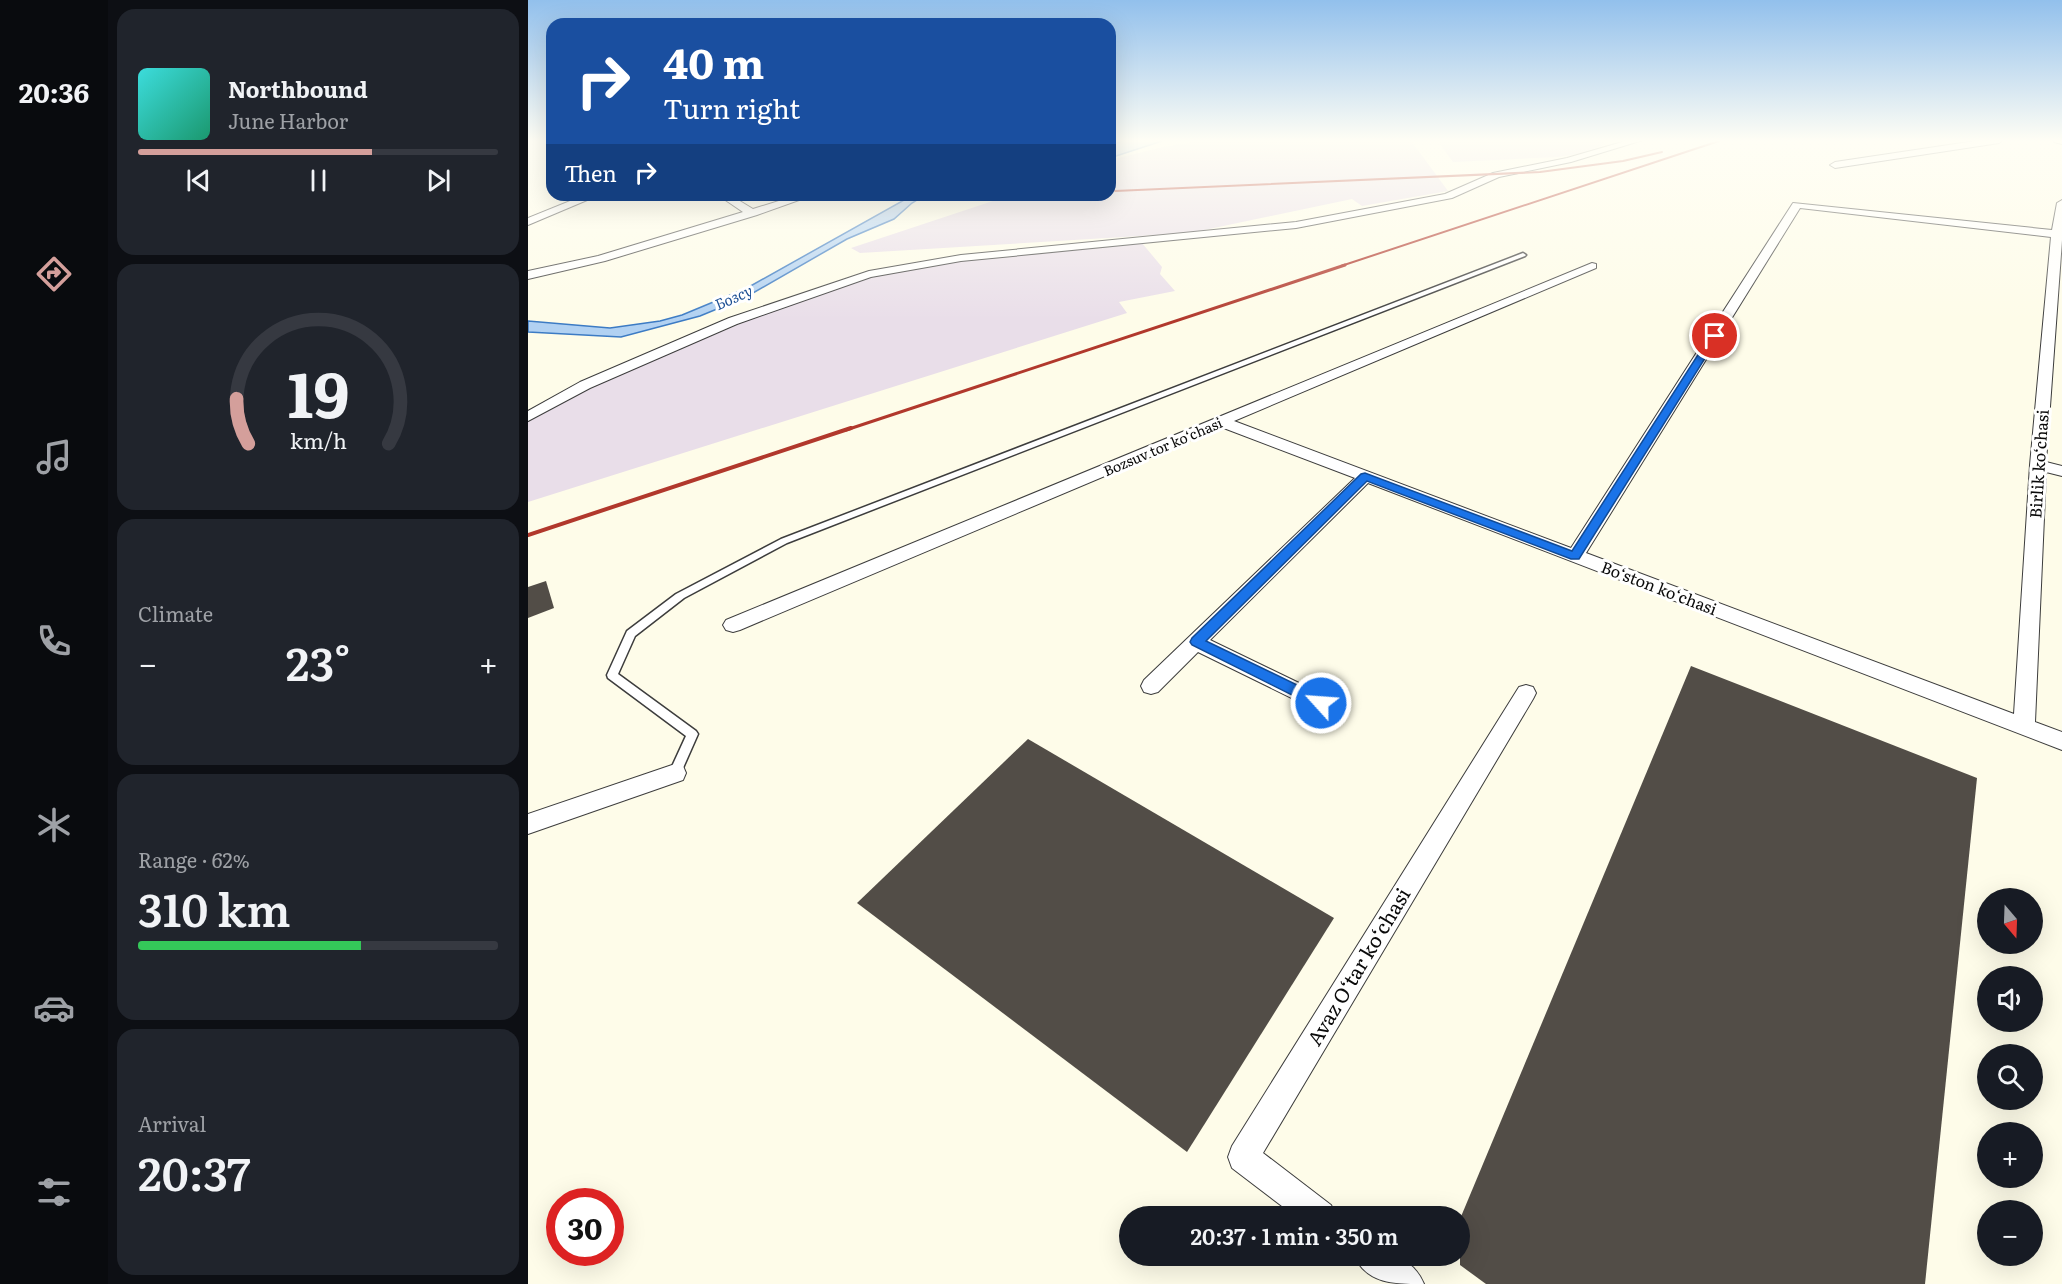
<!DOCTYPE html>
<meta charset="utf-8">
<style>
body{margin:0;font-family:Literata,serif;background:#20242c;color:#f1f3f6;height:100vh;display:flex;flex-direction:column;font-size:22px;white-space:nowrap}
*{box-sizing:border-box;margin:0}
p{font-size:20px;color:#9ea1a6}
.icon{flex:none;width:33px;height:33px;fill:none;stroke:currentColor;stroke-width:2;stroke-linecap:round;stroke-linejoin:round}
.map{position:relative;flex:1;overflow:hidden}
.details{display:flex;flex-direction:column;gap:9px;padding:9px;background:#0d0f14;width:420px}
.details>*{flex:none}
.top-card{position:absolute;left:18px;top:18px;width:570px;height:183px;border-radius:18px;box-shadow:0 6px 24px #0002;background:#1a4fa0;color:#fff;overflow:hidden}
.needle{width:39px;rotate:161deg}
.buttons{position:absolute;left:1449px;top:888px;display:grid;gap:12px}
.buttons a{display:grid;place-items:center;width:66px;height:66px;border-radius:50%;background:#171b24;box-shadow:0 6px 24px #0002;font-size:30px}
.speed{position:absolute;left:18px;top:1188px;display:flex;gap:12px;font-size:30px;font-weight:700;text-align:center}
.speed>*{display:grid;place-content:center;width:78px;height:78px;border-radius:50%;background:#171b24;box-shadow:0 6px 24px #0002;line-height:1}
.speed .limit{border:9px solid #d22;background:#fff;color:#111}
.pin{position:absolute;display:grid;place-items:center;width:51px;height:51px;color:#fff;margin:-26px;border:3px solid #fff;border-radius:50%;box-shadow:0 2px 6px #0007}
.me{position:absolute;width:66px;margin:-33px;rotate:296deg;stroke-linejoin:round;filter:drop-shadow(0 0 4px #0008)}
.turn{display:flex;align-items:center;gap:21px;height:126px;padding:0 18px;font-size:27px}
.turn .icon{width:78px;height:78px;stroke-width:2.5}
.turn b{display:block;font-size:42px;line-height:51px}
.then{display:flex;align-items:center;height:57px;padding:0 18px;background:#0003;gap:12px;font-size:22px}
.big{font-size:45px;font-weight:600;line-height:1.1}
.details .tile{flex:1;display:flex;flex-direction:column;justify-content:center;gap:9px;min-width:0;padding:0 21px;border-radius:18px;background:#20242c}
.details .dial{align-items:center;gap:0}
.dial svg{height:156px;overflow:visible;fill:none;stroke:#363941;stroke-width:7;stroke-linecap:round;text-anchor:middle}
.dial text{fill:#f1f3f6;stroke:none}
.song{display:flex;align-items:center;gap:18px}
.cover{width:72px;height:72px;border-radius:9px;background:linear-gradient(135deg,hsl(180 70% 55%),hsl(160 70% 35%))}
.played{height:6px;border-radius:3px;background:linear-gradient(90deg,#d49f9b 65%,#363941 65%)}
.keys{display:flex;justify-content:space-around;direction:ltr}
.heat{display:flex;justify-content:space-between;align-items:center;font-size:33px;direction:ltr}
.charge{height:9px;border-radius:4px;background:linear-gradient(90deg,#34c759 62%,#363941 0)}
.trip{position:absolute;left:591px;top:1206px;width:351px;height:60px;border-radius:30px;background:#171b24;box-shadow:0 6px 24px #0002;font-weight:600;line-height:60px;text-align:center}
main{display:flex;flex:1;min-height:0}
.tab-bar{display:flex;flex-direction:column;width:108px;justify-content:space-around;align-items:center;background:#090b0e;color:#9ea1a6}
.tab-bar .icon{width:42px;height:42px}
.tab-bar .current{color:#d49f9b}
.tab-bar b{font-size:27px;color:#f1f3f6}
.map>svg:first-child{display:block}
.industrial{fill:#e9dee9}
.water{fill:#b1d1f2;stroke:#3c7bc4;stroke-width:1.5}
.building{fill:#524d47}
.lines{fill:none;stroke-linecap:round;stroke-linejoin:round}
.lane-casing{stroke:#3d3d3d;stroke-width:3}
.street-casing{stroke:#3d3d3d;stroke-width:2}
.lane{fill:#fff;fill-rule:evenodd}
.street{fill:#fff;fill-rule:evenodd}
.rail-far2{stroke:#b1382c;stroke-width:2}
.rail-far1{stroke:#b1382c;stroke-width:3}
.rail{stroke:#b1382c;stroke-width:4}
.route{fill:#1a73e8;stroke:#114b97;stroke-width:1.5}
.labels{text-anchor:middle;stroke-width:6;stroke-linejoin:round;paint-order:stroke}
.far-street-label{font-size:14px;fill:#0a0a0a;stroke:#fff}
.far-water-label{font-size:15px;font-style:italic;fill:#1c4f93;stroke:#fff}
.street-label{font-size:16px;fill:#0a0a0a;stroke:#fff}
.near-street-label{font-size:20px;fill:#0a0a0a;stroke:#fff}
</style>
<main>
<nav class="tab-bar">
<b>20:36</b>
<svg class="icon current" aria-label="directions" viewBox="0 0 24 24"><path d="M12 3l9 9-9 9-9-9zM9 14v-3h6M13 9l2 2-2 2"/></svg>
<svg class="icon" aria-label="music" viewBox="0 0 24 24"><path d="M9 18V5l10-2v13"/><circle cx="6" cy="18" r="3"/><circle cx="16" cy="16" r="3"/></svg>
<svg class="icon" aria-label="phone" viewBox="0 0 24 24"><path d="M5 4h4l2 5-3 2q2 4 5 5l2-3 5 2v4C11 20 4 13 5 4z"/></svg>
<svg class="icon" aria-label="climate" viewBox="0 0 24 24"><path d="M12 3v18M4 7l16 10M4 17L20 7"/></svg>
<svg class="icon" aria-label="car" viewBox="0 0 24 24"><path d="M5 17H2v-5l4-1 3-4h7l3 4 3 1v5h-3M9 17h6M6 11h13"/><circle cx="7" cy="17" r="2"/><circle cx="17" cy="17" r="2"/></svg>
<svg class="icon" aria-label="filters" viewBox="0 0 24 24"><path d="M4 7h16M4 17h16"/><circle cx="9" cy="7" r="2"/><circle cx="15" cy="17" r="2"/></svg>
</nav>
<section class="details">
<div class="tile">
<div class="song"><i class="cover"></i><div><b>Northbound</b><p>June Harbor</p></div></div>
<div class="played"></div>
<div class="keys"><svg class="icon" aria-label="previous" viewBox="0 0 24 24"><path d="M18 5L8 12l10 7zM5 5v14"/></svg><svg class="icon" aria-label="pause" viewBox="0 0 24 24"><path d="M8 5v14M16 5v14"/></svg><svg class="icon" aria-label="next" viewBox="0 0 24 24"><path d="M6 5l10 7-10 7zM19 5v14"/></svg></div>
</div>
<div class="tile dial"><svg viewBox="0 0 100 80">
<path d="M14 69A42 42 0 1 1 86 69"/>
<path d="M14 69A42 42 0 0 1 8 46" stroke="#d49f9b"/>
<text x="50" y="56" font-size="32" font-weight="700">19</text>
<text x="50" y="72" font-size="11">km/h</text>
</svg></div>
<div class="tile"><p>Climate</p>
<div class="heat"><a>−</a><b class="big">23°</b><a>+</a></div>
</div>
<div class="tile"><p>Range · 62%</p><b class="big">310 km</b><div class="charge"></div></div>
<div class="tile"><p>Arrival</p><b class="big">20:37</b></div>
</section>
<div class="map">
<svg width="1534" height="1284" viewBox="0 0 1534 1284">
<rect width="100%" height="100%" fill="#fefce9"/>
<g class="industrial">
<polygon points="677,140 874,140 884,142 920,191 834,206 824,199 662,233 332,253 323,248 483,195 582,195 582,160 635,147"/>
<polygon points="909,140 1070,140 1079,144 1050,154 1030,157 925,162"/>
<polygon points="614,243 634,267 632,274 647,291 591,302 599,313 0,502 0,421 61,387 233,315 325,282 365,272 440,260"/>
</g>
<g class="water">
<polygon points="598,140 637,140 582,158 582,145"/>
<polygon points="385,195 397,195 384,203 366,219 319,239 218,297 172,316 93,337 0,332 0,321 82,328 132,321 154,315 219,288"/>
</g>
<g class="building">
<polygon points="18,581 26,608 0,618 0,587"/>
<polygon points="1163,666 1449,778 1397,1284 958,1284 932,1265 932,1219"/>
<polygon points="500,739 806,918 659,1152 329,903"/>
</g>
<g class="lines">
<g class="lane-casing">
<polygon id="lane" points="995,253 998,255 997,256 259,543 156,598 107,636 90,674 168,731 170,734 151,777 147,778 143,777 141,773 158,736 80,678 79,675 99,631 148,594 253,539"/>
</g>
<g class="street-casing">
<g id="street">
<polygon points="1101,140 1115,140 1043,162 971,177 924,198 768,228 433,261 343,277 209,324 62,388 0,421 0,411 52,382 201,318 341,271 433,255 768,222 917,194 965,173 1039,158"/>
<polygon points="1454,140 1475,140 1471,143 1307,168 1302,165 1307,162"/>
<polygon points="1525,140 1534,140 1534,144 1526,142"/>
<polygon points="57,195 71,195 0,225 0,218"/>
<polygon points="190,195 202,195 225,209 270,195 285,195 229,215 77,261 0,279 0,271 70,256 215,212"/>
<path d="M1534,200V240L1518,462L1534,466V476L1518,472L1507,722L1534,732V750L840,483L682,640L800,697L803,703L800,709L793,711L786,709L670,652L630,692L623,694L616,692L613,686L616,680L827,478L693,427L212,630L205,632L198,630L195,625L198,620L1064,263L1068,264V268L706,421L1043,548L1265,203L1524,230L1529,203ZM1272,208L1523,237L1502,465L1486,714L1058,553Z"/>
<polygon points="998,685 1005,687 1008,693 1005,699 735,1153 803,1205 808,1216 767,1216 704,1168 700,1157 704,1146 991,687"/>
<polygon points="147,764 155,766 158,773 155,780 0,834 0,814"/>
<path d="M826,1256C855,1253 883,1253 896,1284C865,1284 840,1284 826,1256Z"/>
</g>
</g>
<use href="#lane" class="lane"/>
<use href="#street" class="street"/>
<g class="rail-far2">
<polyline points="587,191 1012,172 1095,161 1134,152"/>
<polyline points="813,266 1194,140"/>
</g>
<polyline class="rail-far1" points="318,430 817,265"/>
<polyline class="rail" points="0,535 323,428"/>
</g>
<linearGradient id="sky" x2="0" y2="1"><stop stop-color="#92c0ec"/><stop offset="0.44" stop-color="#fffef5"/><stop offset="1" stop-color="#fffef5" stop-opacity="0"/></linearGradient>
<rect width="1534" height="320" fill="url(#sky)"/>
<polygon class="route" points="1187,333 1191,336 1051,559 1043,559 839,481 678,641 798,699 800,703 798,707 788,707 664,645 662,642 664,638 833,474 837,473 1044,551 1182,336"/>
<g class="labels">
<g class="far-street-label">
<text transform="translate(635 447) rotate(-23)" y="5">Bozsuv tor ko‘chasi</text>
</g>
<g class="far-water-label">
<text transform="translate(206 298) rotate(-24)" y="5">Бозсу</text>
</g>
<g class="street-label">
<text transform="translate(1511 464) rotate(-86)" y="6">Birlik ko‘chasi</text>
<text transform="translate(1131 588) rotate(21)" y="6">Bo‘ston ko‘chasi</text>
</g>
<g class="near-street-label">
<text transform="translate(831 967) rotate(-59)" y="7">Avaz O‘tar ko‘chasi</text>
</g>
</g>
</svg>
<div class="buttons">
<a><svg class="needle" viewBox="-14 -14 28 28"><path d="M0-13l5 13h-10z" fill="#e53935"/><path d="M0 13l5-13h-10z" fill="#9ea1a6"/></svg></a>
<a><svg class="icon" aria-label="sound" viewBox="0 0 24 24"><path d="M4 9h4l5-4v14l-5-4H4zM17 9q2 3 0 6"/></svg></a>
<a><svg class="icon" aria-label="search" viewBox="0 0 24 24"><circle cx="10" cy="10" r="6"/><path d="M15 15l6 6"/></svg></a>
<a>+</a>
<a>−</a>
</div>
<div class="speed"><div class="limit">30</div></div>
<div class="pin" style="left:1187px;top:336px;background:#d93025"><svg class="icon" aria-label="arrive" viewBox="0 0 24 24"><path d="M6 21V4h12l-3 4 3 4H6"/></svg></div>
<svg class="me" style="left:793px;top:703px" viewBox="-20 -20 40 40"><circle r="17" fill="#1a73e8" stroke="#fff" stroke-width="3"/><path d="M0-11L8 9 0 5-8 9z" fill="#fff"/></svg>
<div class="trip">20:37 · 1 min · 350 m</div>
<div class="top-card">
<div class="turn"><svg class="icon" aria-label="right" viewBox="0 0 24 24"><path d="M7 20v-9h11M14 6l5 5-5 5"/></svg><div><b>40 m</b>Turn right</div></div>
<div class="then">Then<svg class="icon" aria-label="right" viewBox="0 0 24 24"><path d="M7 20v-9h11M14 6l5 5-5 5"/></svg></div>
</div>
</div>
</main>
